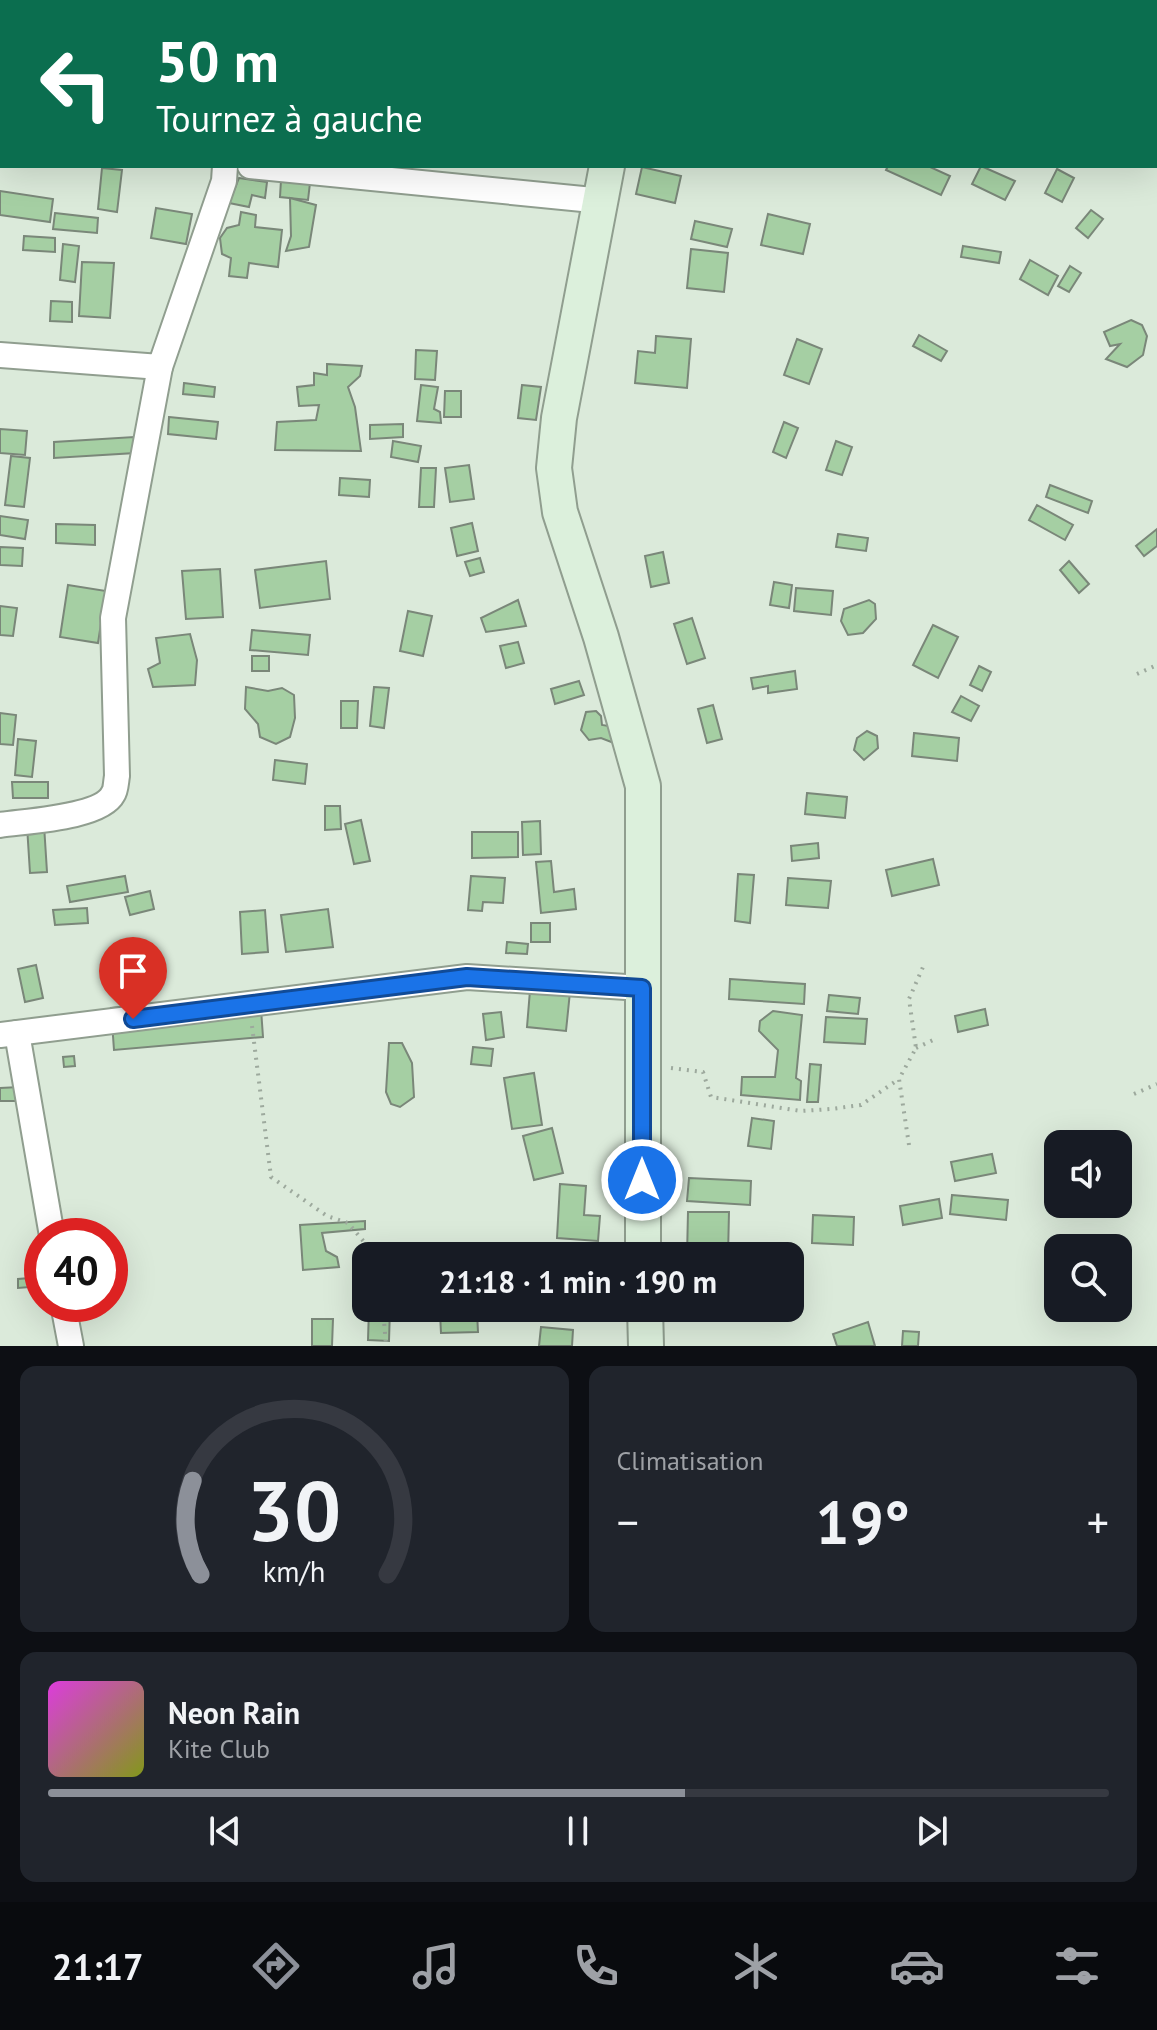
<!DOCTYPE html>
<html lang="fr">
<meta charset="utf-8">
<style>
body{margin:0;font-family:"PT Sans",sans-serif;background:#20242c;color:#f1f3f6;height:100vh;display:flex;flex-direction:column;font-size:30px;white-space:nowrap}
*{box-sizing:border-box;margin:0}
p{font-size:26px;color:#9ea1a6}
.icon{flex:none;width:44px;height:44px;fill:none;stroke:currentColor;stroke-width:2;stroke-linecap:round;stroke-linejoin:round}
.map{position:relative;height:1346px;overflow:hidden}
.side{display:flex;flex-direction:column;gap:20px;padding:20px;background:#0d0f14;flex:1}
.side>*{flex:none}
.hud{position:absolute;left:0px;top:0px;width:1158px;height:168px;box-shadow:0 8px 32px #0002;background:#0b6e4f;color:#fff;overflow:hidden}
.controls{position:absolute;left:1044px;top:1130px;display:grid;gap:16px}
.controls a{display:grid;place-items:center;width:88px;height:88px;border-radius:16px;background:#171b24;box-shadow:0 8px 32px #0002;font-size:40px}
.speed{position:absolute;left:24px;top:1218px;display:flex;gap:16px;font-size:40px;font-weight:700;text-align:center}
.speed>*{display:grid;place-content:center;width:104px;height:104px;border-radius:50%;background:#171b24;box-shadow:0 8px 32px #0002;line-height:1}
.speed .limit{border:12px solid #d22;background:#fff;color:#111}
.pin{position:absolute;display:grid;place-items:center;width:68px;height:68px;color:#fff;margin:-82px -34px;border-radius:50% 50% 50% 0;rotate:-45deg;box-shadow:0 0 8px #0007}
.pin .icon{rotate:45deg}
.me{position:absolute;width:88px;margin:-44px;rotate:0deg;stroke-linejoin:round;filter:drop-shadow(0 0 6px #0008)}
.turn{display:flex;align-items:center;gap:28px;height:168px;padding:0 24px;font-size:36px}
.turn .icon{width:104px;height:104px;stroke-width:2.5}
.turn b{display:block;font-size:56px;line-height:68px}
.big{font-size:60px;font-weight:800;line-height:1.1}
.side .tile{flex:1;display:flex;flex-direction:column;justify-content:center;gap:12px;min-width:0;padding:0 28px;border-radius:16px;background:#20242c}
.side .dial{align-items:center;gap:0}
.dial svg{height:208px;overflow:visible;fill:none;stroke:#363941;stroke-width:7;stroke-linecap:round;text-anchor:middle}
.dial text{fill:#f1f3f6;stroke:none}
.song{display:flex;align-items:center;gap:24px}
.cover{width:96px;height:96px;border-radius:12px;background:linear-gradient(135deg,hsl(300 70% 55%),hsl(70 70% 35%))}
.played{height:8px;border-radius:4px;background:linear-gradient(90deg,#8c9099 60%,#363941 60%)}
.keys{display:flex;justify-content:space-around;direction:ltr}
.heat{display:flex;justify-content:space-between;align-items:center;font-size:44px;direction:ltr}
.side .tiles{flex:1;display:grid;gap:20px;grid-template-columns:1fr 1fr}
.tile:last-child{grid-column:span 2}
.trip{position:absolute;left:352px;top:1242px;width:452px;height:80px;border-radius:16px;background:#171b24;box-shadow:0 8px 32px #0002;font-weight:800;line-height:80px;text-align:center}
.dock{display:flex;height:128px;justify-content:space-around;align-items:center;background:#090b0e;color:#9ea1a6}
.dock .icon{width:56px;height:56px}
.dock .on{color:#8c9099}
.dock b{font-size:36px;color:#f1f3f6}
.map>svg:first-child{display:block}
.building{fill:#a5cfa3;stroke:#7a8779;stroke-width:2}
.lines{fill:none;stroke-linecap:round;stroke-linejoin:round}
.street-casing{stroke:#909e8f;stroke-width:28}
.secondary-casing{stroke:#909e8f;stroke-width:38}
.path{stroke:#9da99d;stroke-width:4;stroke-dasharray:2 6;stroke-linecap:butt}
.street{stroke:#fff;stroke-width:24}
.secondary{stroke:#dcf0dc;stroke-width:34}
.route-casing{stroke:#114b97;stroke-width:20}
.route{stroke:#1a73e8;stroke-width:14}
</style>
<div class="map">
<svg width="1157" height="1346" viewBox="0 0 1157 1346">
<rect width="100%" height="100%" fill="#dbeada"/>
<g class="building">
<polygon points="888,166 928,166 950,176 941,195 886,170"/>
<polygon points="981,166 1015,181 1005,200 972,184"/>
<polygon points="642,167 681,176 675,203 636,194"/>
<polygon points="102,168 122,170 117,212 98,209"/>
<polygon points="1057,169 1074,178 1062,202 1045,193"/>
<polygon points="239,178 267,182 265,198 252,195 249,207 229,203"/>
<polygon points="281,180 310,183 308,200 280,197"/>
<polygon points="0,191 53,199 50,222 0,215"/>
<polygon points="290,198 316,205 309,247 286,251 291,236"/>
<polygon points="156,208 192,214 186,244 151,238"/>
<polygon points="1091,210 1103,219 1088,238 1076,228"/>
<polygon points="241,212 256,215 255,227 282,230 278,267 249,263 247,278 229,276 231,258 222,254 220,238 227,228 239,225"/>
<polygon points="55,213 98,218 97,233 53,229"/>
<polygon points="768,214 810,224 803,254 761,245"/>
<polygon points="695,221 732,229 727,247 691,239"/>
<polygon points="24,236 55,238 55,252 23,250"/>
<polygon points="63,244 79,246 75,282 60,280"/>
<polygon points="963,246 1001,252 999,263 961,257"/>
<polygon points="691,249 728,253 724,292 687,288"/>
<polygon points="1030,260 1058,276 1048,295 1020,279"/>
<polygon points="82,262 114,263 110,318 79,316"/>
<polygon points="1070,266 1081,273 1069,292 1058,286"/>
<polygon points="51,301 72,302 72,322 50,321"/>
<polygon points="1131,320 1142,325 1147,336 1143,355 1127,367 1106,359 1120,344 1110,346 1104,332"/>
<polygon points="919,335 947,351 941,361 913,346"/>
<polygon points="656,336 691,339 687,388 635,383 638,351 655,353"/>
<polygon points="797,339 822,349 809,384 784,375"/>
<polygon points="416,350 437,351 435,380 415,379"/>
<polygon points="327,364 362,366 360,376 348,387 355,407 361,451 275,450 277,422 316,420 319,405 299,406 297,387 314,385 314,373 327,375"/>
<polygon points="184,383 215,387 214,397 183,394"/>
<polygon points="421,385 438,387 434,409 440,412 441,423 417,421"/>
<polygon points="522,385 541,387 536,420 518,418"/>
<polygon points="445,391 461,391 461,417 444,417"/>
<polygon points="169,417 218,422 216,439 168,434"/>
<polygon points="784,422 798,428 786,458 773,452"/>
<polygon points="403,424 403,437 370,439 370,425"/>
<polygon points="0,429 27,431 25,455 0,453"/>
<polygon points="134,437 135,453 54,458 54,442"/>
<polygon points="393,441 421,446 418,462 391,457"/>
<polygon points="836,441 852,447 842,475 826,470"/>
<polygon points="11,456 30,458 24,507 5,505"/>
<polygon points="469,465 474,499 450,502 445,468"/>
<polygon points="421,468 436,468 434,507 419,507"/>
<polygon points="340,478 370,480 369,497 339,495"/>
<polygon points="1050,485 1092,501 1088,513 1046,497"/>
<polygon points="1037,505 1073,525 1065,540 1029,520"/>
<polygon points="0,516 28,520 25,539 0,535"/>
<polygon points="472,523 478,551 457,556 451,528"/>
<polygon points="56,524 95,525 95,545 56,543"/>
<polygon points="1157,529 1157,546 1144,556 1136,546"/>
<polygon points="838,534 868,538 866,551 836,547"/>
<polygon points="0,547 23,548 22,566 0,565"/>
<polygon points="663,552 669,583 651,587 645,556"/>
<polygon points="480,558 484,572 470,576 465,562"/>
<polygon points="326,561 330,599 260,608 255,570"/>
<polygon points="1069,561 1089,584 1079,593 1060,570"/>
<polygon points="220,569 223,617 186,619 182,571"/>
<polygon points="774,582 792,585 789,608 770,605"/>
<polygon points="68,585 106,591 98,643 60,637"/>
<polygon points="796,588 833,591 831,615 794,611"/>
<polygon points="518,600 526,626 486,632 481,618"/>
<polygon points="869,600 875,604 876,619 863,633 848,635 841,621 844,609"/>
<polygon points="0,606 17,608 13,636 0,635"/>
<polygon points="408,611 432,616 423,656 400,651"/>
<polygon points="692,618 705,658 687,664 674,624"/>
<polygon points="933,625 958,637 938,678 913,665"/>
<polygon points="252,630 310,635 308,655 250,650"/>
<polygon points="190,634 197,660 195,685 153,687 148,669 160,663 156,638"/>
<polygon points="518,642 524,663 506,668 500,646"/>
<rect x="252" y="656" width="17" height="15"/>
<polygon points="979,666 991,672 982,691 970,685"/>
<polygon points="795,671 797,689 768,693 768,686 753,689 751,678"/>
<polygon points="579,681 584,695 555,704 551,689"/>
<polygon points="246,687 268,691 282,688 294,695 295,718 290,737 276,744 260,737 258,724 245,709"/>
<polygon points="374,687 389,688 384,728 370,726"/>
<polygon points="961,696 979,706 971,721 952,712"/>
<polygon points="341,701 358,701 357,728 341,728"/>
<polygon points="713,705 722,739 707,743 698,709"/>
<polygon points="596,711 601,716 602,725 615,727 614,743 601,738 589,740 581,730 586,712"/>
<polygon points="0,713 16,715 13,745 0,744"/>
<polygon points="867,731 877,736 878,748 864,760 854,750 857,738"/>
<polygon points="914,733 959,738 957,761 912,756"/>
<polygon points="18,739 36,741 32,777 15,775"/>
<polygon points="275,760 307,764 305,784 273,780"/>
<polygon points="12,782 48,782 48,798 13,798"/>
<polygon points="807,793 847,797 845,818 805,814"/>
<polygon points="325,806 340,806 341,829 325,830"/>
<polygon points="361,820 370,861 354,864 345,824"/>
<polygon points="540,821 541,854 523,855 522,822"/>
<polygon points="44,825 47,872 30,873 27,826"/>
<polygon points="472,832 518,832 518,857 472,858"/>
<polygon points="818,843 819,858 792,861 791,846"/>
<polygon points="933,859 939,885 892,896 886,870"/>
<polygon points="551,861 554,892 574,889 576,909 541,913 536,862"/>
<polygon points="738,874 754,875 750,923 735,921"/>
<polygon points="125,876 128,892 70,902 67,886"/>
<polygon points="471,876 505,878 503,903 483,902 482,911 468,910"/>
<polygon points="788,878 831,881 828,908 786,905"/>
<polygon points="150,891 154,909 130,915 125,897"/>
<polygon points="87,908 88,923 55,925 53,910"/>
<polygon points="328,909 333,947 286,952 281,915"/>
<polygon points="265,910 268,952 242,954 240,912"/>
<rect x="531" y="923" width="19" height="19"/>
<polygon points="507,942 528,944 527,954 506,953"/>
<polygon points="36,965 43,998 25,1002 18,969"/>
<polygon points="531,978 571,982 566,1031 527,1027"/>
<polygon points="730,979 805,984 804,1004 729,999"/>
<polygon points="260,995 263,1037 114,1050 111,1008"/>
<polygon points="829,995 860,998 858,1014 827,1011"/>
<polygon points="985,1009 988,1025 958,1032 955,1016"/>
<polygon points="773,1011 802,1015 796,1078 801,1081 800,1100 741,1095 742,1077 775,1077 778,1050 759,1031 760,1021"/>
<polygon points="501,1012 504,1037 486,1040 483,1014"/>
<polygon points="826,1017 867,1019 865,1044 824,1042"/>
<polygon points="389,1043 402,1043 412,1063 414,1097 400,1107 391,1104 386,1092"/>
<polygon points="473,1047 493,1049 491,1066 471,1064"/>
<polygon points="74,1056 75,1066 64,1067 63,1057"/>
<polygon points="810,1064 821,1065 818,1102 807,1102"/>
<polygon points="534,1073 542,1125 512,1129 504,1078"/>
<polygon points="19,1087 19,1101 0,1101 0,1088"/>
<polygon points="752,1118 774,1121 771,1149 748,1146"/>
<polygon points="552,1128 563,1173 534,1180 523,1136"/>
<polygon points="992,1154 996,1173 955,1181 951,1162"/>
<polygon points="689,1178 751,1181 750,1205 687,1201"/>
<polygon points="560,1184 586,1186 584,1215 600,1216 598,1241 557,1238"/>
<polygon points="952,1195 1008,1200 1006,1220 950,1214"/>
<polygon points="939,1199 942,1218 903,1225 900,1206"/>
<polygon points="688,1212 729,1212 728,1256 687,1256"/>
<polygon points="813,1215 854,1217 853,1245 812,1243"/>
<polygon points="365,1221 365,1229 322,1233 326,1251 337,1257 339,1267 303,1270 300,1225"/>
<polygon points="42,1277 42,1286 18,1288 18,1279"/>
<polygon points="369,1308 390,1308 389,1341 368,1340"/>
<polygon points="477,1312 478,1332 441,1333 440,1313"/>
<polygon points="312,1319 333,1319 332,1346 312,1346"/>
<polygon points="868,1322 875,1346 837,1346 833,1334"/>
<polygon points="541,1327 573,1330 572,1346 539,1346"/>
<polygon points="903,1331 919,1332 918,1346 902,1346"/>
</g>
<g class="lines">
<g class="street-casing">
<g id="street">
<polyline points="264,2 264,0"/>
<polyline points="250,166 603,201"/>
<polyline points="0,355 160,367 224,181 225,166"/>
<path d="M0,825C25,821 101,818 113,794C116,790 116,781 117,776L113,618L160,367"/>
<polyline points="17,1033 52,1236"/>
<polyline points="0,1035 467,977 642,988"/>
<polyline points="63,1304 71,1346"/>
</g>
</g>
<g class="secondary-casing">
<g id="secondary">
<polyline points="628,2 628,0"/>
<polyline points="607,166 559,418 554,468 560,512 601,637 643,786 643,1256"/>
<polyline points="645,1308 646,1346"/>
</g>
</g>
<g class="path">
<polyline points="0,133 2,133"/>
<polyline points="1137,674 1157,665"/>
<polyline points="252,1026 271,1177 327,1216 348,1223 376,1256"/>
<polyline points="916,1048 933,1040"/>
<polyline points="671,1068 703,1072 711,1097 801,1111 831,1109 861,1105 899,1079"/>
<polyline points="1134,1094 1157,1084"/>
<polyline points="909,1145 899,1079 916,1048 909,999 923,967"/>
<polyline points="383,1308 386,1346"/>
</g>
<use href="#street" class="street"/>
<use href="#secondary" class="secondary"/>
</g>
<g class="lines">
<g class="route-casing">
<polyline id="route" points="133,1019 467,977 642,988 642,1180"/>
</g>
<use href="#route" class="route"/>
</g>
</svg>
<div class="controls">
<a><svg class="icon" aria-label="sound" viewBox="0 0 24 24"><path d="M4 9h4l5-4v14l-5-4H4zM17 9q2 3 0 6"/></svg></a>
<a><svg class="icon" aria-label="search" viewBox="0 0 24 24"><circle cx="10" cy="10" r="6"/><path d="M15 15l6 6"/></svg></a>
</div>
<div class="speed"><div class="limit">40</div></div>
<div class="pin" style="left:133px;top:1019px;background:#d93025"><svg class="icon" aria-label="arrive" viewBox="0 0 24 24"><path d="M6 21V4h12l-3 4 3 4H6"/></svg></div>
<svg class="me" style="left:642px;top:1180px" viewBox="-20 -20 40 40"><circle r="17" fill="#1a73e8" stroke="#fff" stroke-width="3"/><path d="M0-11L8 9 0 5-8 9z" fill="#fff"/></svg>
<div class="trip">21:18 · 1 min · 190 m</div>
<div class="hud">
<div class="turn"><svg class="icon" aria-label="left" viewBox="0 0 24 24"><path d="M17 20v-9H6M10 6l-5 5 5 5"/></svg><div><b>50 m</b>Tournez à gauche</div></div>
</div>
</div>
<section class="side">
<div class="tiles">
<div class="tile dial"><svg viewBox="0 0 100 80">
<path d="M14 69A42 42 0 1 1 86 69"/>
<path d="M14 69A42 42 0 0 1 11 33" stroke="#8c9099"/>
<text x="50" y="56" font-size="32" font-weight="700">30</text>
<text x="50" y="72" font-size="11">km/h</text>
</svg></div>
<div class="tile"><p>Climatisation</p>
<div class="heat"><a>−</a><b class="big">19°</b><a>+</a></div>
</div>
<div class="tile">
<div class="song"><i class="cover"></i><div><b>Neon Rain</b><p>Kite Club</p></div></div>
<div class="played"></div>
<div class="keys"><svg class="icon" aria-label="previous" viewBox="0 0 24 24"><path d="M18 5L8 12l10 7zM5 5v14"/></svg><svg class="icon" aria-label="pause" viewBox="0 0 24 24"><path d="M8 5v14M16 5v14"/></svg><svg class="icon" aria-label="next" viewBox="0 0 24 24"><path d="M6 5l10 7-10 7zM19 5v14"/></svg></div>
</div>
</div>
</section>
<nav class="dock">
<b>21:17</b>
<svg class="icon on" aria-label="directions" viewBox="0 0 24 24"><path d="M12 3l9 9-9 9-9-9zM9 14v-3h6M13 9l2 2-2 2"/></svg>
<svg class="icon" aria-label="music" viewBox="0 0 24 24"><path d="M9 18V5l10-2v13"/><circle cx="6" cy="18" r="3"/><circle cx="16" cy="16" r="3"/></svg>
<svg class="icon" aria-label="phone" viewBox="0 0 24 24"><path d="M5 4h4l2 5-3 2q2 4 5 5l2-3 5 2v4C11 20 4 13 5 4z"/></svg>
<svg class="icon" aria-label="climate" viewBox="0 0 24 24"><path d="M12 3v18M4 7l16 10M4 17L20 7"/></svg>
<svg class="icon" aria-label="car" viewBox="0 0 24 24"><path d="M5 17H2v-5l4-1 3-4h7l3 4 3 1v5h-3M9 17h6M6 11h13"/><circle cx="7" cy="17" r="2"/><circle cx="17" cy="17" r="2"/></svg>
<svg class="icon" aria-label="filters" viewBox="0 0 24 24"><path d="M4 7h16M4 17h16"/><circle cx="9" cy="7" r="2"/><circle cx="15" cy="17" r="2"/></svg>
</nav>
